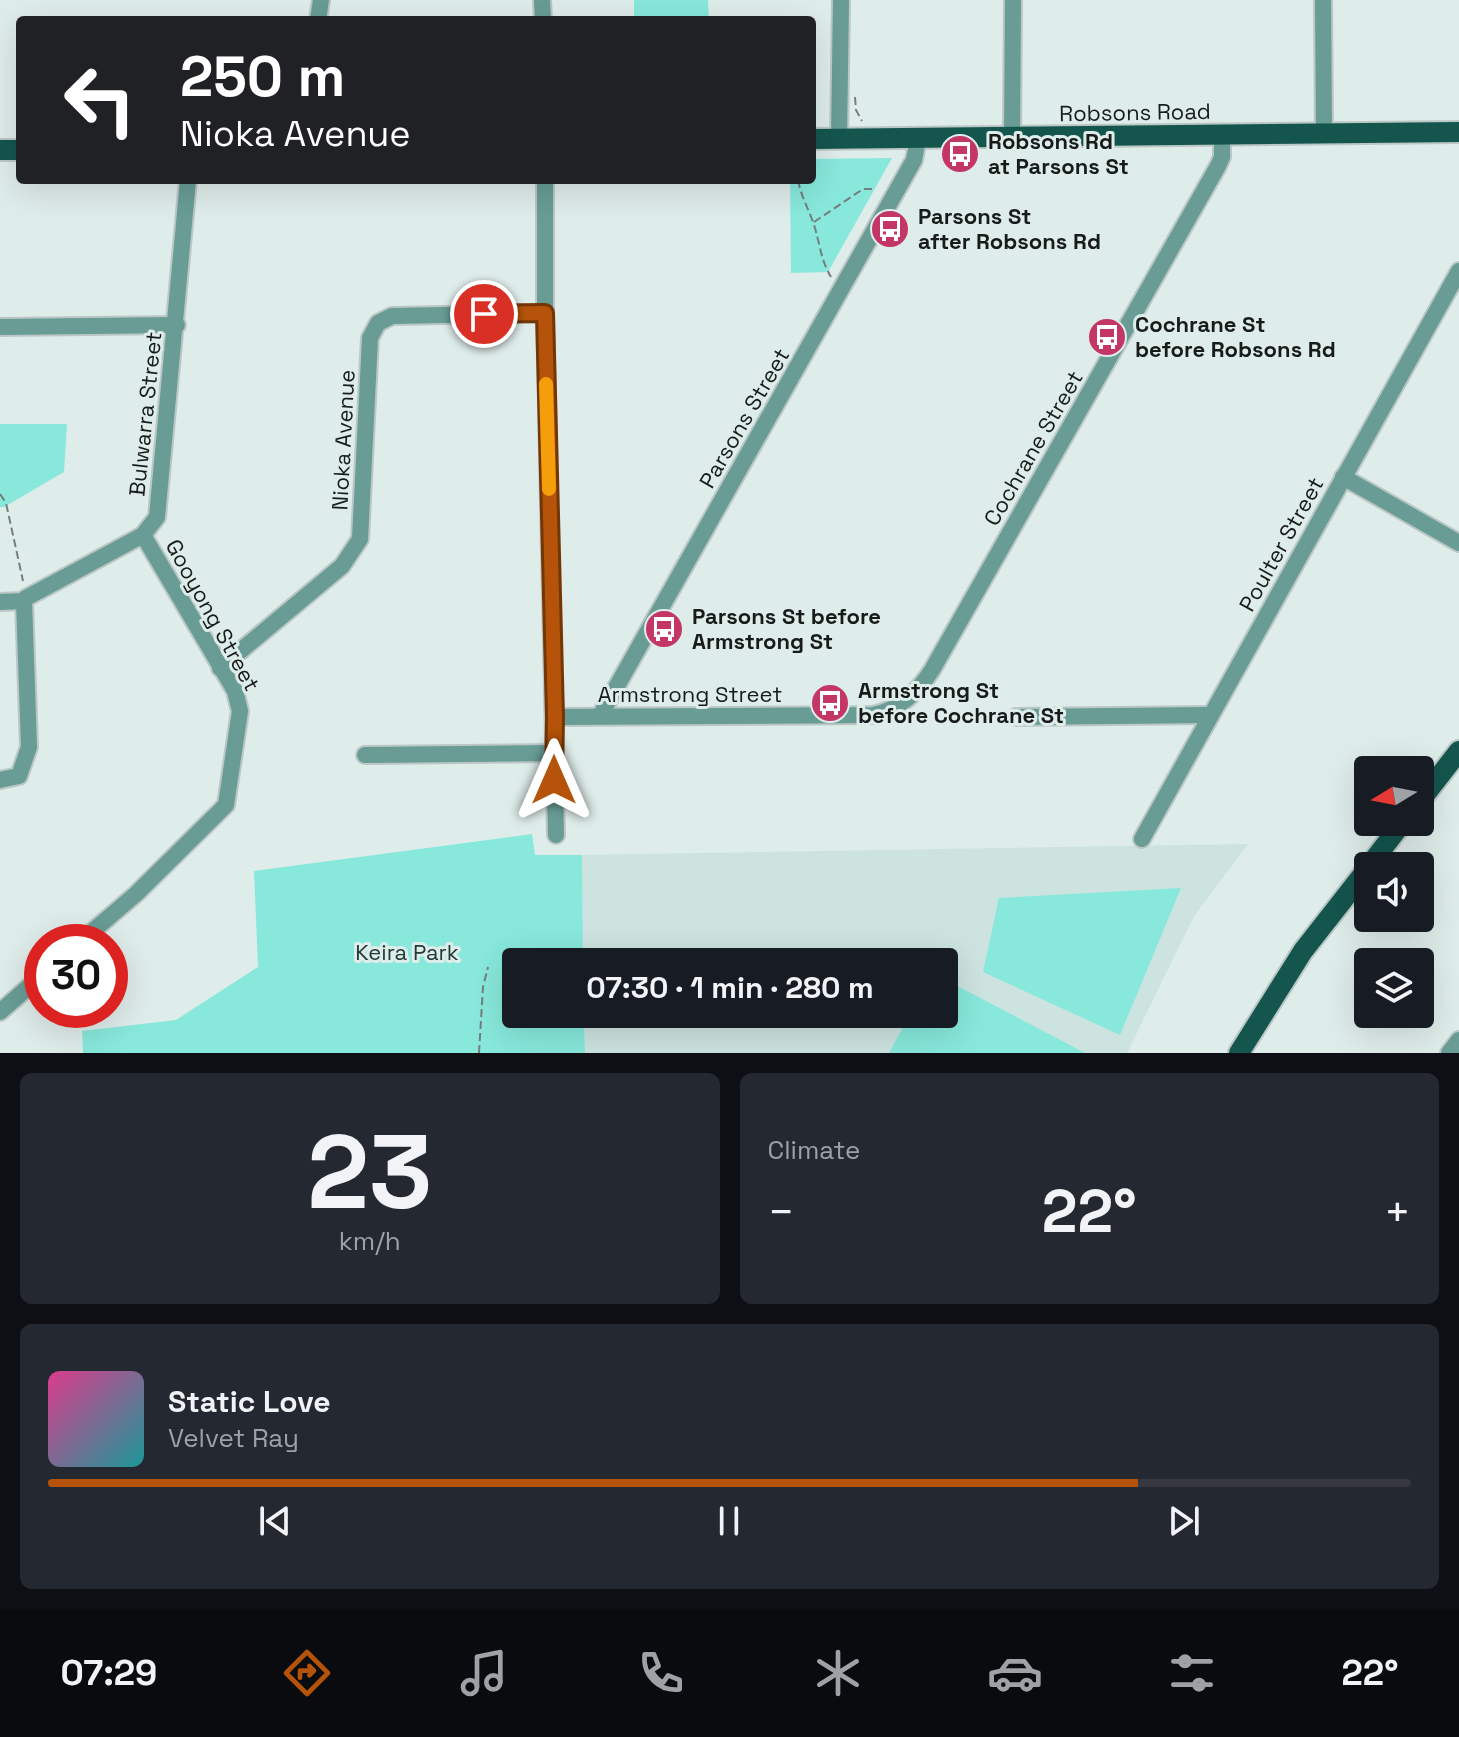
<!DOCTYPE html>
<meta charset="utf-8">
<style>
body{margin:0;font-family:"Space Grotesk",sans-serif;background:#242831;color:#f1f3f6;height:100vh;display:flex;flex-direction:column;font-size:30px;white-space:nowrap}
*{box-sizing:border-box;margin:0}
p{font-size:26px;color:#9ea1a6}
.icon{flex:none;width:44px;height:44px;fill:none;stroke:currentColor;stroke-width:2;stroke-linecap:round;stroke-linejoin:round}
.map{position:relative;height:1053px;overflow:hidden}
.drawer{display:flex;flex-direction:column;gap:20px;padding:20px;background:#0d0f14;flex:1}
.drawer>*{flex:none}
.banner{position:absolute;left:16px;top:16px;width:800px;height:168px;border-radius:8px;box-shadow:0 8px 32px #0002;background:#202124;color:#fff;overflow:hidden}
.needle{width:52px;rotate:260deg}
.fabs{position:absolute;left:1354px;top:756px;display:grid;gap:16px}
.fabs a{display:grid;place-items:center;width:80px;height:80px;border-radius:8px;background:#171b24;box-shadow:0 8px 32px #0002;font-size:40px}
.speed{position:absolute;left:24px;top:924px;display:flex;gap:16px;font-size:40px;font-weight:700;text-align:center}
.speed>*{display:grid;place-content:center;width:104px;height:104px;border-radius:50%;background:#171b24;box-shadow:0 8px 32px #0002;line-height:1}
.speed .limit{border:12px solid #d22;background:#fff;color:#111}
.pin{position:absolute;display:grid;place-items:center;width:68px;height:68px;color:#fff;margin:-34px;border:4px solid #fff;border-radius:50%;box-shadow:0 2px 8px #0007}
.me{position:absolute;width:88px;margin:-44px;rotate:0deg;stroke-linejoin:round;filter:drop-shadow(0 0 6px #0008)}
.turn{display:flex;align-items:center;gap:28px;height:168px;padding:0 32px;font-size:36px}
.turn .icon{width:104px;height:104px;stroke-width:2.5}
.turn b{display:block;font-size:56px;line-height:68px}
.big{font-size:60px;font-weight:700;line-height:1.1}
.drawer .tile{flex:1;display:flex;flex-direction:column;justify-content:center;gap:12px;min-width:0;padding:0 28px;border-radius:12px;background:#242831}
.drawer .dial{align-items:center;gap:0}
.dial b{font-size:104px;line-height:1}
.song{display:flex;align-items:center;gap:24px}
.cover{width:96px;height:96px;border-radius:12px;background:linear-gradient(135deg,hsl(330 70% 55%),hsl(180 70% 35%))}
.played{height:8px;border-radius:4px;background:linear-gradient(90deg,#b45309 80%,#363941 80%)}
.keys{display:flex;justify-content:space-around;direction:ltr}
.heat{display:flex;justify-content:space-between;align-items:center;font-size:44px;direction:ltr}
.drawer .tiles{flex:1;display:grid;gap:20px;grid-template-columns:1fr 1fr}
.tile:last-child{grid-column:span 2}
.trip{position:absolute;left:502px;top:948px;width:456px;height:80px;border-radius:8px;background:#171b24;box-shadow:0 8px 32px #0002;font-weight:700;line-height:80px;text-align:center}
.tabs{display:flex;height:128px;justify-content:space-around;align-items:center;background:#090b0e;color:#9ea1a6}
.tabs .icon{width:56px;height:56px}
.tabs .on{color:#b45309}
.tabs b{font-size:36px;color:#f1f3f6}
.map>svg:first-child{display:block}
.built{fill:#cce3df}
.green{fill:#87e8db}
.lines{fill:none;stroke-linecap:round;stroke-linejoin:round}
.minor-casing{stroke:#bac7c5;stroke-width:20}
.major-casing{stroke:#bac7c5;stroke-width:24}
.path{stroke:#757e7d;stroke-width:2;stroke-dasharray:8 4;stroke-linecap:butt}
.minor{stroke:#689c95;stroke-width:16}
.major{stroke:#14554e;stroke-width:20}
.route-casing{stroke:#753606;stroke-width:20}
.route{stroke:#b45309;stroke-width:14}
.slow{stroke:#f59e0b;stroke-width:14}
.labels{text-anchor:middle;stroke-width:6;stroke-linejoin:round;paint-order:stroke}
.street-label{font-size:22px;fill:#171c1b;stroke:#deecea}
.poi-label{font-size:22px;font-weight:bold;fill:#171c1b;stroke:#deecea;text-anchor:start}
.park-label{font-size:22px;fill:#223a37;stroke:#deecea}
</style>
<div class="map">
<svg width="1459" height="1053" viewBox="0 0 1459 1053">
<rect width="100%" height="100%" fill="#deecea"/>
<polygon class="built" points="1248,844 1194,916 1127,1053 585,1053 584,1014 944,1014 944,962 583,962 582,855"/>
<g class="green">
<polygon points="634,0 708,0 709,20 634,20"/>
<polygon points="892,158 828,272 791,273 790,180 812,180 812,159"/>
<polygon points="0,424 67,424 64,472 4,507 0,507"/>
<polygon points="532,834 535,855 582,855 583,962 516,962 516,1014 584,1014 585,1053 83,1053 82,1031 176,1020 258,967 254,871"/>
<polygon points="1181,888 1120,1035 983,972 999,898"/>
<polygon points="944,979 1085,1053 889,1053 910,1014 944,1014"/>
</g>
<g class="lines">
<g class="minor-casing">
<g id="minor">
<polyline points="542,0 543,20"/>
<polyline points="1323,0 1324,133"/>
<polyline points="318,20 321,0"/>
<polyline points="1012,137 1013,0"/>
<polyline points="839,139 841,0"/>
<polyline points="545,180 545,313 556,835"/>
<polyline points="0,327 177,325"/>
<polyline points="1343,477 1459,543"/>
<polyline points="0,602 24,601 26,598 143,535 157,517 188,180"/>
<polyline points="220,668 342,566 360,539 370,338 378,323 392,316 545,313"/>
<polyline points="600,716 914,160 918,139"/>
<path d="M555,717L873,715C900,709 917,693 932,670L1218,166L1222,157V135"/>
<polyline points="1016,717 1209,715"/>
<polyline points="365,755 553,753"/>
<polyline points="0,780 19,776 29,747 24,601"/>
<polyline points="1142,839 1459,271"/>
<polyline points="80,942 136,894 226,805 240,711 235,691 143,535"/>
<polyline points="0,1012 42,975"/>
<polyline points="1449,1053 1459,1040"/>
</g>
</g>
<g class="major-casing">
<g id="major">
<polyline points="812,139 1459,132"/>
<polyline points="0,150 20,150"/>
<polyline points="1420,801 1459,751"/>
<polyline points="1369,866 1403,822"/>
<polyline points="1239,1053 1303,951 1368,868"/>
</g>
</g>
<g class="path">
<polyline points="855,97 856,110 862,121"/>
<path d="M798,180C801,196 808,208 813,222C820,242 820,259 831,277"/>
<polyline points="814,222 863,189 872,189"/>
<polyline points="0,494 6,503 23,581"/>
<polyline points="1419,827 1427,816"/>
<polyline points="479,1053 483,987 488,967"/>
</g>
<use href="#minor" class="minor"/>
<use href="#major" class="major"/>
</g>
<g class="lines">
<g class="route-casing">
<polyline id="route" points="484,314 545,313 555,717 554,780"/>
</g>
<use href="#route" class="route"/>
<polyline class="slow" points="546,384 549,489"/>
</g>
<defs>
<g id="bus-disc" transform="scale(2)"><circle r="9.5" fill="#c33666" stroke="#deecea"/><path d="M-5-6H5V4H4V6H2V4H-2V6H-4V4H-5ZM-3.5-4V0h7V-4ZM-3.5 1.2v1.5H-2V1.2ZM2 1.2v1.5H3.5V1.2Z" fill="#fff"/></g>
</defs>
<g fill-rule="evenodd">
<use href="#bus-disc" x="960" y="154"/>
<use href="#bus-disc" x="890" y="229"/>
<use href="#bus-disc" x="1107" y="337"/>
<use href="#bus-disc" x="664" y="629"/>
<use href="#bus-disc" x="830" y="703"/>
</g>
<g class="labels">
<g class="street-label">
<text transform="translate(1135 112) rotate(-1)" y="8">Robsons Road</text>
<text transform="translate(145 414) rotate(-84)" y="8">Bulwarra Street</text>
<text transform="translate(744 418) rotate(-60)" y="8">Parsons Street</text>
<text transform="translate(343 440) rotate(-87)" y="8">Nioka Avenue</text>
<text transform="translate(1033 448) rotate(-60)" y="8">Cochrane Street</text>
<text transform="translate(1281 544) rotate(-61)" y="8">Poulter Street</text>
<text transform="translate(213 615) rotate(61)" y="8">Gooyong Street</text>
<text x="690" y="702">Armstrong Street</text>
</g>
<g class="poi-label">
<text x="988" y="149">Robsons Rd<tspan x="988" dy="25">at Parsons St</tspan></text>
<text x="918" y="224">Parsons St<tspan x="918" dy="25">after Robsons Rd</tspan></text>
<text x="1135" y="332">Cochrane St<tspan x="1135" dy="25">before Robsons Rd</tspan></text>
<text x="692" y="624">Parsons St before<tspan x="692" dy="25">Armstrong St</tspan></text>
<text x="858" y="698">Armstrong St<tspan x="858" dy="25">before Cochrane St</tspan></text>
</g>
<g class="park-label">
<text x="407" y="960">Keira Park</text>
</g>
</g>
</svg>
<div class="fabs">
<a><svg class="needle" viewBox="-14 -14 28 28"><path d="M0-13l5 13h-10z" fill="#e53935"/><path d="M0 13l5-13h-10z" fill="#9ea1a6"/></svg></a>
<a><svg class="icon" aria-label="sound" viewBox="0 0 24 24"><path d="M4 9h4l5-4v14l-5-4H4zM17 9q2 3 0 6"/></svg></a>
<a><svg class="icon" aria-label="layers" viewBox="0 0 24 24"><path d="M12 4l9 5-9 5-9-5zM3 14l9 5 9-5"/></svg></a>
</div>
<div class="speed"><div class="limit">30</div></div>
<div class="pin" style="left:484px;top:314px;background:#d93025"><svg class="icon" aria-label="arrive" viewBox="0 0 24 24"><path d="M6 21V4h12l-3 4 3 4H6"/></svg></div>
<svg class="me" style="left:554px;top:780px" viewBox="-20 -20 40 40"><path d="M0-17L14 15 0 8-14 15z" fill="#b45309" stroke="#fff" stroke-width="4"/></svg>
<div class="trip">07:30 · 1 min · 280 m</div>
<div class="banner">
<div class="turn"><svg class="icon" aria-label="left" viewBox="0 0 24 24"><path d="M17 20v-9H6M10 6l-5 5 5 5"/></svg><div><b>250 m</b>Nioka Avenue</div></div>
</div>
</div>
<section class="drawer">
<div class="tiles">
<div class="tile dial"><b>23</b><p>km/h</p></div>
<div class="tile"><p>Climate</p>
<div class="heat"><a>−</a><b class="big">22°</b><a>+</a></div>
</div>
<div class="tile">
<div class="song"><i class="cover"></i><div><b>Static Love</b><p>Velvet Ray</p></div></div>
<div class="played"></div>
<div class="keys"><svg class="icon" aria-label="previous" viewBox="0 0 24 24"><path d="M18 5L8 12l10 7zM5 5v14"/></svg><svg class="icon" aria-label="pause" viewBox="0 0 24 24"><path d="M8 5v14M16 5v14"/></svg><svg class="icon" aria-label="next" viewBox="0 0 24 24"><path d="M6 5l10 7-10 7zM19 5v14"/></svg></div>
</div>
</div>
</section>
<nav class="tabs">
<b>07:29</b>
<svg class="icon on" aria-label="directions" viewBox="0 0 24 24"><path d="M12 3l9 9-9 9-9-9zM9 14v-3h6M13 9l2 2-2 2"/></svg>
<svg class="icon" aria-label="music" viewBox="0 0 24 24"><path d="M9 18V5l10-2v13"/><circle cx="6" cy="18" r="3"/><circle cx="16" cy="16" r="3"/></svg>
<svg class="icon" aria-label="phone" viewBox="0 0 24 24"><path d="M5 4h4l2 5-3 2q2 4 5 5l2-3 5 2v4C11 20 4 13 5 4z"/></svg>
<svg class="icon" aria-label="climate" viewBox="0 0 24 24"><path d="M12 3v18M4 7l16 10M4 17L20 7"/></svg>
<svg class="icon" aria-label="car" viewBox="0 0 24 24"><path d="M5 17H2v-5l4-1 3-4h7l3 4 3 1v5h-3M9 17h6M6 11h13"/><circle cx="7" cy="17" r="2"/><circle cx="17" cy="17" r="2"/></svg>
<svg class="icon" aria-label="filters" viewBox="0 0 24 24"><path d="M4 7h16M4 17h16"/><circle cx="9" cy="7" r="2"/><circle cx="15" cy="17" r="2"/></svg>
<b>22°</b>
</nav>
